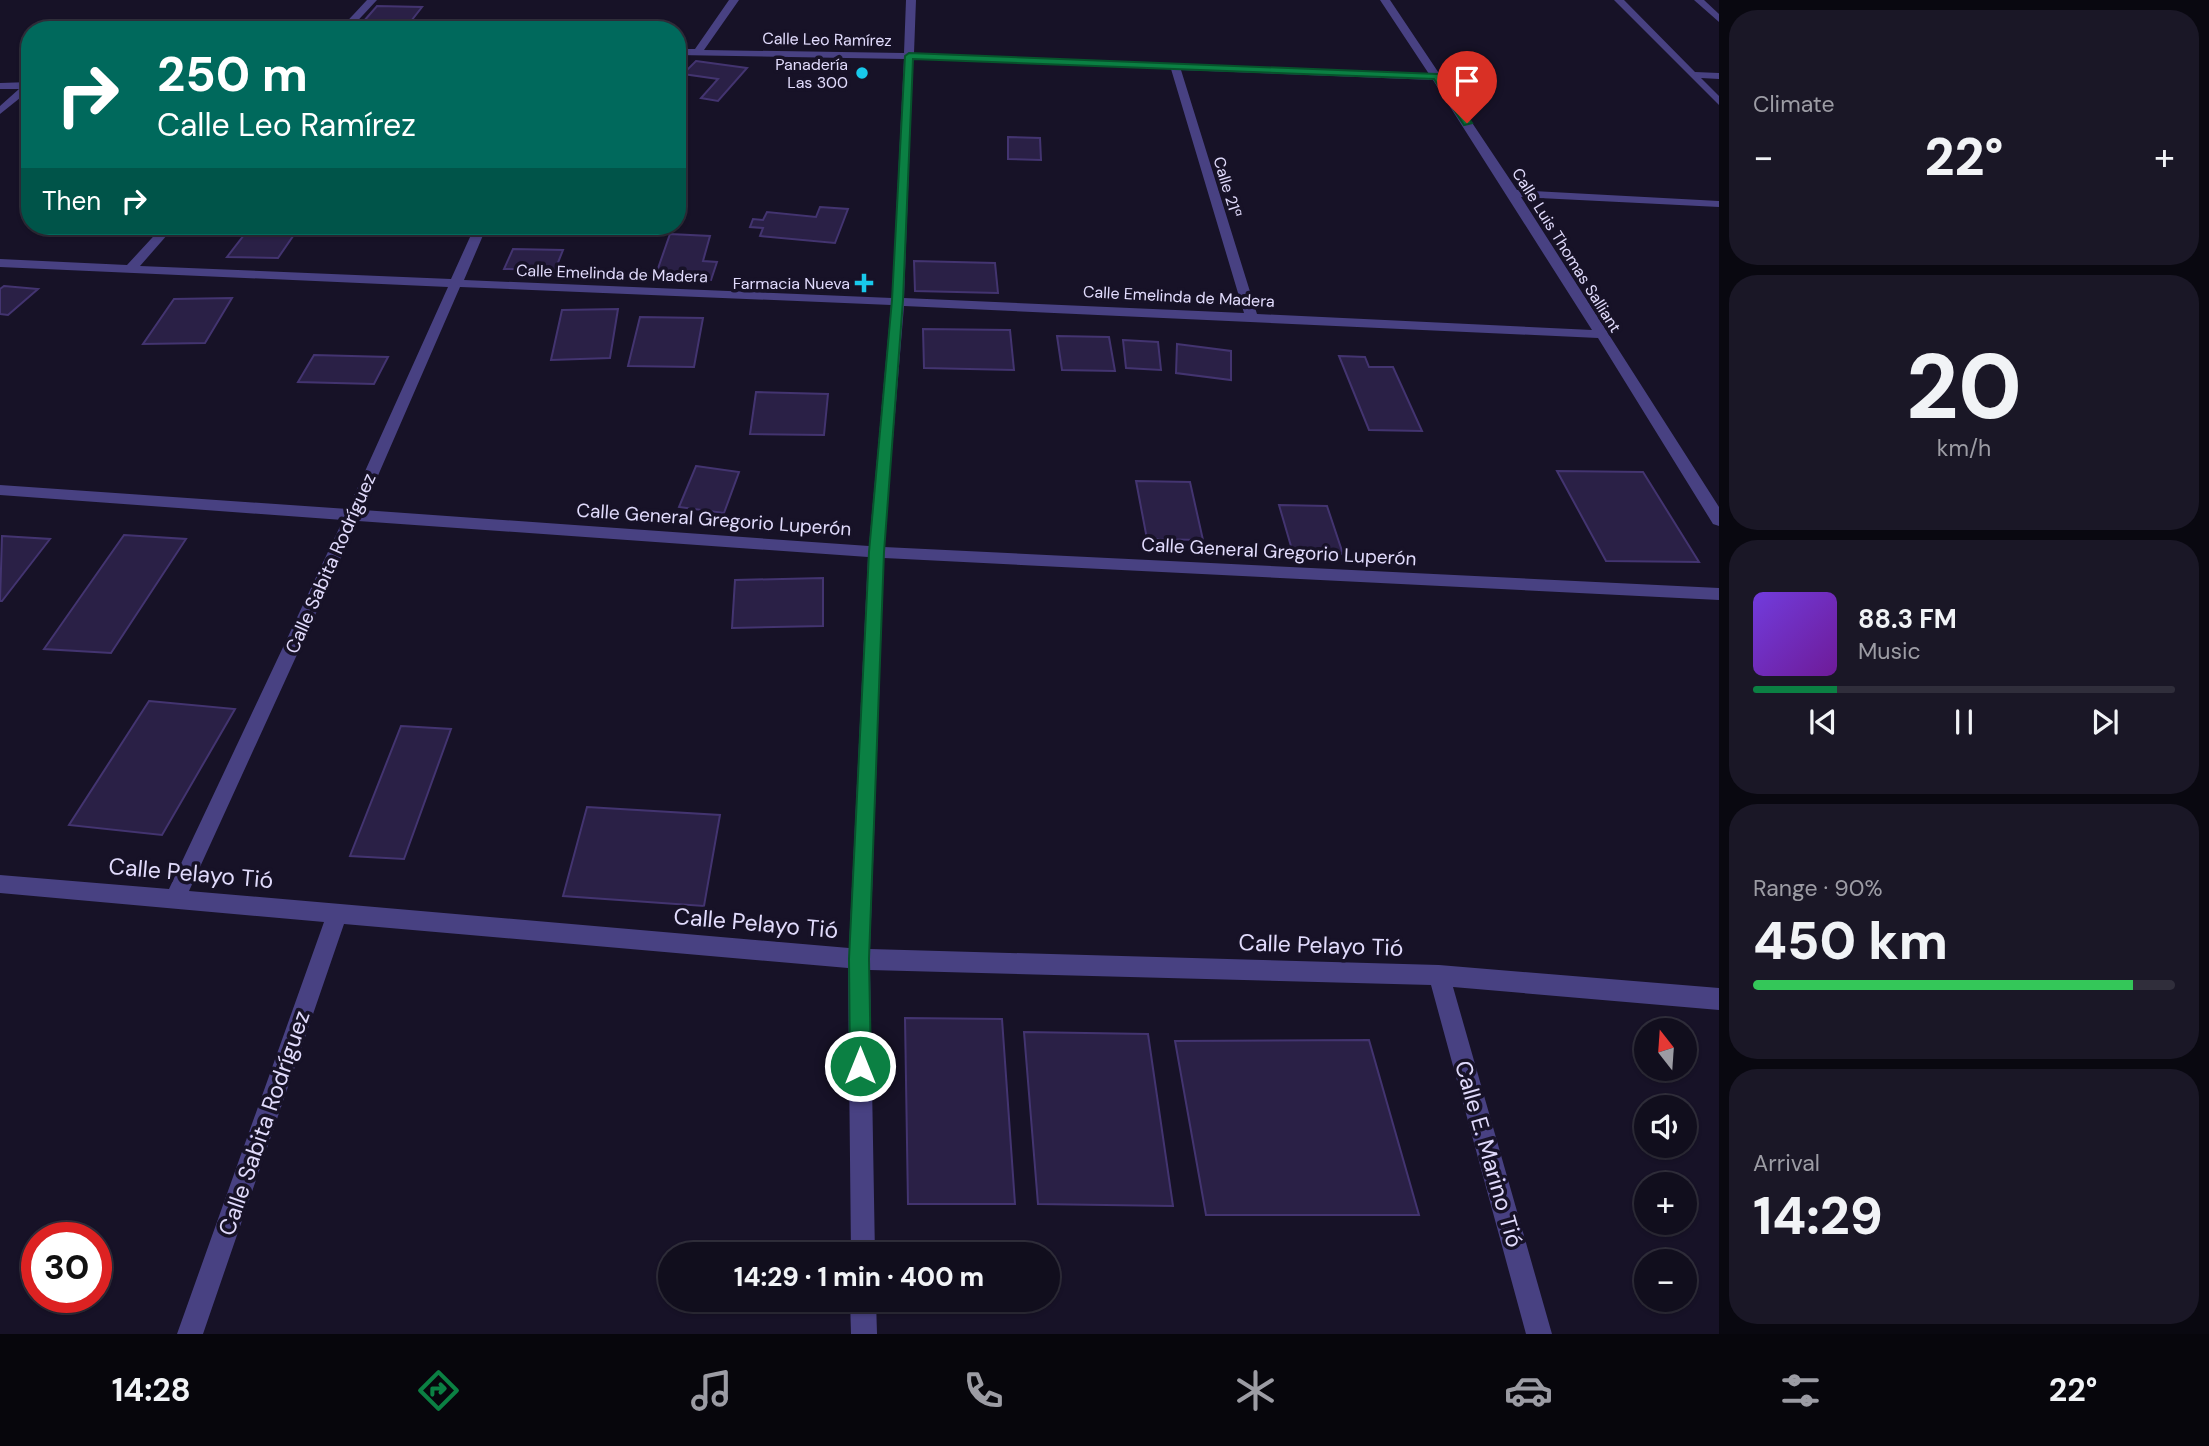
<!DOCTYPE html>
<meta charset="utf-8">
<style>
body{margin:0;font-family:"DM Sans",sans-serif;background:#1a1726;color:#f1f3f6;height:100vh;display:flex;flex-direction:column;font-size:26px;white-space:nowrap}
*{box-sizing:border-box;margin:0}
p{font-size:23px;color:#9c9ca4}
.icon{flex:none;width:38px;height:38px;fill:none;stroke:currentColor;stroke-width:2;stroke-linecap:round;stroke-linejoin:round}
.map{position:relative;flex:1;overflow:hidden}
.side{display:flex;flex-direction:column;gap:10px;padding:10px;background:#090810;width:490px}
.side>*{flex:none}
.banner{position:absolute;left:21px;top:21px;width:665px;height:214px;border-radius:28px;box-shadow:0 2px 5px #0004,0 0 0 2px #302e3b;background:#00695c;color:#fff;overflow:hidden}
.needle{width:46px;rotate:343deg}
.controls{position:absolute;left:1634px;top:1018px;display:grid;gap:14px}
.controls a{display:grid;place-items:center;width:63px;height:63px;border-radius:50%;background:#110e1d;box-shadow:0 2px 5px #0004,0 0 0 2px #302e3b;font-size:35px}
.speed{position:absolute;left:21px;top:1222px;display:flex;gap:14px;font-size:35px;font-weight:700;text-align:center}
.speed>*{display:grid;place-content:center;width:91px;height:91px;border-radius:50%;background:#110e1d;box-shadow:0 2px 5px #0004,0 0 0 2px #302e3b;line-height:1}
.speed .limit{border:10px solid #d22;background:#fff;color:#111}
.pin{position:absolute;display:grid;place-items:center;width:60px;height:60px;color:#fff;margin:-72px -30px;border-radius:50% 50% 50% 0;rotate:-45deg;box-shadow:0 0 7px #0007}
.pin .icon{rotate:45deg}
.me{position:absolute;width:77px;margin:-38px;rotate:0deg;stroke-linejoin:round;filter:drop-shadow(0 0 5px #0008)}
.turn{display:flex;align-items:center;gap:24px;height:147px;padding:0 21px;font-size:32px}
.turn .icon{width:91px;height:91px;stroke-width:2.5}
.turn b{display:block;font-size:49px;line-height:60px}
.then{display:flex;align-items:center;height:66px;padding:0 21px;background:#0003;gap:14px;font-size:26px}
.big{font-size:52px;font-weight:800;line-height:1.1}
.side .widget{flex:1;display:flex;flex-direction:column;justify-content:center;gap:10px;min-width:0;padding:0 24px;border-radius:28px;background:#1a1726}
.side .dial{align-items:center;gap:0}
.dial b{font-size:91px;line-height:1}
.song{display:flex;align-items:center;gap:21px}
.cover{width:84px;height:84px;border-radius:10px;background:linear-gradient(135deg,hsl(260 70% 55%),hsl(280 70% 35%))}
.played{height:7px;border-radius:4px;background:linear-gradient(90deg,#0b8043 20%,#302e3b 20%)}
.keys{display:flex;justify-content:space-around;direction:ltr}
.heat{display:flex;justify-content:space-between;align-items:center;font-size:38px;direction:ltr}
.charge{height:10px;border-radius:5px;background:linear-gradient(90deg,#34c759 90%,#302e3b 0)}
.trip{position:absolute;left:658px;top:1242px;width:402px;height:70px;border-radius:35px;background:#110e1d;box-shadow:0 2px 5px #0004,0 0 0 2px #302e3b;font-weight:800;line-height:70px;text-align:center}
.dock{display:flex;height:112px;justify-content:space-around;align-items:center;background:#07060c;color:#9c9ca4}
.dock .icon{width:49px;height:49px}
.dock .active{color:#0b8043}
.dock b{font-size:32px;color:#f1f3f6}
main{display:flex;flex:1;min-height:0}
.map>svg:first-child{display:block}
.building{fill:#2a2046;stroke:#433470;stroke-width:2}
.lines{fill:none;stroke-linecap:round;stroke-linejoin:round}
.street{fill:#484182;fill-rule:evenodd}
.route{fill:#0b8043;stroke:#07532c;stroke-width:2}
.poi-dot{fill:#18c9eb;stroke:#171227;stroke-width:2.5}
.labels{text-anchor:middle;stroke-width:7;stroke-linejoin:round;paint-order:stroke}
.far-street-label{font-size:16px;fill:#e1dbfc;stroke:#171227}
.far-poi-label{font-size:16px;fill:#e1dbfc;stroke:#171227;text-anchor:end}
.street-label{font-size:19px;fill:#e1dbfc;stroke:#171227}
.near-street-label{font-size:23px;fill:#e1dbfc;stroke:#171227}
</style>
<main>
<div class="map">
<svg width="1719" height="1334" viewBox="0 0 1719 1334">
<rect width="100%" height="100%" fill="#171227"/>
<g class="building">
<polygon points="377,6 422,7 404,30 356,30"/>
<polygon points="696,61 747,68 718,101 701,98 718,79 683,74"/>
<polygon points="1008,137 1040,138 1041,160 1008,159"/>
<polygon points="820,207 848,209 835,243 760,236 763,228 750,227 753,219 763,220 767,212 816,217"/>
<polygon points="251,226 300,226 278,258 227,257"/>
<polygon points="670,234 710,236 703,261 717,262 711,280 655,277"/>
<polygon points="513,249 563,250 555,270 504,269"/>
<polygon points="914,261 995,263 998,293 915,291"/>
<polygon points="4,286 38,289 8,315 0,314 0,289"/>
<polygon points="232,298 205,343 143,344 174,299"/>
<polygon points="618,309 610,358 551,360 562,310"/>
<polygon points="640,317 703,318 694,367 628,366"/>
<polygon points="923,329 1010,330 1014,370 924,368"/>
<polygon points="1057,336 1109,337 1115,371 1062,370"/>
<polygon points="1123,340 1158,342 1161,370 1126,368"/>
<polygon points="1177,344 1231,351 1231,380 1176,373"/>
<polygon points="314,355 388,357 374,384 298,382"/>
<polygon points="1339,356 1365,357 1369,367 1393,367 1422,431 1369,430"/>
<polygon points="756,392 828,394 824,435 750,434"/>
<polygon points="696,466 739,472 724,513 679,507"/>
<polygon points="1557,471 1643,472 1699,562 1606,561"/>
<polygon points="1136,481 1190,482 1203,540 1147,539"/>
<polygon points="1279,505 1327,506 1343,554 1293,553"/>
<polygon points="124,535 186,539 111,653 44,649"/>
<polygon points="2,536 50,539 2,601 0,601"/>
<polygon points="823,578 823,626 732,628 735,580"/>
<polygon points="149,701 235,709 162,835 69,825"/>
<polygon points="401,726 451,729 404,859 350,856"/>
<polygon points="587,807 720,815 704,906 563,896"/>
<polygon points="905,1018 1002,1019 1015,1204 908,1204"/>
<polygon points="1024,1032 1148,1034 1173,1206 1038,1204"/>
<polygon points="1369,1040 1419,1215 1206,1215 1175,1041"/>
</g>
<g class="lines">
<g class="street">
<polygon points="367,0 377,0 349,30 339,30"/>
<path d="M729,0H739L704,50L904,53L906,0H916L914,53L1429,74L1380,0H1390L1517,190L1719,201V207L1521,197L1719,507V526L1713,524L1598,338L904,306L884,547L1719,588V600L884,558L870,949L1439,965L1719,988V1010L1453,987L1552,1334H1526L1431,985L870,970L875,1255H851L848,968L344,924L203,1334H177L324,922L0,893V875L169,889L343,520L0,495V485L348,509L448,287L0,267V259L127,265L163,226H175L140,266L451,279L475,226H487L464,280L892,298L904,59L677,55V49H695ZM913,59L1171,69L1244,313L904,298ZM1181,70L1433,80L1592,330L1257,314ZM460,287L891,305L869,546L363,510ZM358,521L868,557L849,948L189,891Z"/>
<polygon points="1614,0 1624,0 1695,72 1719,73 1719,79 1701,78 1719,96 1719,105"/>
<polygon points="1694,0 1704,0 1719,14 1719,22"/>
<polygon points="30,82 30,90 0,114 0,106 19,89 0,89 0,83"/>
<polygon points="850,1300 876,1300 877,1334 851,1334"/>
</g>
</g>
<polygon class="route" points="909,53 1437,74 1440,75 1472,123 1464,125 1434,79 913,59 903,300 884,552 869,959 871,1066 868,1074 860,1077 853,1074 850,1066 849,959 869,552 892,300 905,56"/>
<g class="poi-dot">
<circle cx="862" cy="73" r="7"/>
<path d="M860.5 272.5h7v7h7v7h-7v7h-7v-7h-7v-7h7z"/>
</g>
<g class="labels">
<g class="far-street-label">
<text transform="translate(827 39) rotate(1)" y="6">Calle Leo Ramírez</text>
<text transform="translate(1228 187) rotate(73)" y="6">Calle 21ª</text>
<text transform="translate(1567 250) rotate(58)" y="6">Calle Luis Thomas Salliant</text>
<text transform="translate(612 273) rotate(2)" y="6">Calle Emelinda de Madera</text>
<text transform="translate(1179 296) rotate(3)" y="6">Calle Emelinda de Madera</text>
</g>
<g class="far-poi-label">
<text x="848" y="70">Panadería<tspan x="848" dy="18">Las 300</tspan></text>
<text x="850" y="289">Farmacia Nueva</text>
</g>
<g class="street-label">
<text transform="translate(714 519) rotate(4)" y="7">Calle General Gregorio Luperón</text>
<text transform="translate(1279 551) rotate(3)" y="7">Calle General Gregorio Luperón</text>
<text transform="translate(330 563) rotate(-66)" y="7">Calle Sabita Rodríguez</text>
</g>
<g class="near-street-label">
<text transform="translate(191 873) rotate(5)" y="8">Calle Pelayo Tió</text>
<text transform="translate(756 923) rotate(5)" y="8">Calle Pelayo Tió</text>
<text transform="translate(1321 945) rotate(2)" y="8">Calle Pelayo Tió</text>
<text transform="translate(264 1123) rotate(-71)" y="8">Calle Sabita Rodríguez</text>
<text transform="translate(1489 1154) rotate(74)" y="8">Calle E. Marino Tió</text>
</g>
</g>
</svg>
<div class="controls">
<a><svg class="needle" viewBox="-14 -14 28 28"><path d="M0-13l5 13h-10z" fill="#e53935"/><path d="M0 13l5-13h-10z" fill="#9c9ca4"/></svg></a>
<a><svg class="icon" aria-label="sound" viewBox="0 0 24 24"><path d="M4 9h4l5-4v14l-5-4H4zM17 9q2 3 0 6"/></svg></a>
<a>+</a>
<a>−</a>
</div>
<div class="speed"><div class="limit">30</div></div>
<div class="pin" style="left:1467px;top:123px;background:#d93025"><svg class="icon" aria-label="arrive" viewBox="0 0 24 24"><path d="M6 21V4h12l-3 4 3 4H6"/></svg></div>
<svg class="me" style="left:860px;top:1066px" viewBox="-20 -20 40 40"><circle r="17" fill="#0b8043" stroke="#fff" stroke-width="3"/><path d="M0-11L8 9 0 5-8 9z" fill="#fff"/></svg>
<div class="trip">14:29 · 1 min · 400 m</div>
<div class="banner">
<div class="turn"><svg class="icon" aria-label="right" viewBox="0 0 24 24"><path d="M7 20v-9h11M14 6l5 5-5 5"/></svg><div><b>250 m</b>Calle Leo Ramírez</div></div>
<div class="then">Then<svg class="icon" aria-label="right" viewBox="0 0 24 24"><path d="M7 20v-9h11M14 6l5 5-5 5"/></svg></div>
</div>
</div>
<section class="side">
<div class="widget"><p>Climate</p>
<div class="heat"><a>−</a><b class="big">22°</b><a>+</a></div>
</div>
<div class="widget dial"><b>20</b><p>km/h</p></div>
<div class="widget">
<div class="song"><i class="cover"></i><div><b>88.3 FM</b><p>Music</p></div></div>
<div class="played"></div>
<div class="keys"><svg class="icon" aria-label="previous" viewBox="0 0 24 24"><path d="M18 5L8 12l10 7zM5 5v14"/></svg><svg class="icon" aria-label="pause" viewBox="0 0 24 24"><path d="M8 5v14M16 5v14"/></svg><svg class="icon" aria-label="next" viewBox="0 0 24 24"><path d="M6 5l10 7-10 7zM19 5v14"/></svg></div>
</div>
<div class="widget"><p>Range · 90%</p><b class="big">450 km</b><div class="charge"></div></div>
<div class="widget"><p>Arrival</p><b class="big">14:29</b></div>
</section>
</main>
<nav class="dock">
<b>14:28</b>
<svg class="icon active" aria-label="directions" viewBox="0 0 24 24"><path d="M12 3l9 9-9 9-9-9zM9 14v-3h6M13 9l2 2-2 2"/></svg>
<svg class="icon" aria-label="music" viewBox="0 0 24 24"><path d="M9 18V5l10-2v13"/><circle cx="6" cy="18" r="3"/><circle cx="16" cy="16" r="3"/></svg>
<svg class="icon" aria-label="phone" viewBox="0 0 24 24"><path d="M5 4h4l2 5-3 2q2 4 5 5l2-3 5 2v4C11 20 4 13 5 4z"/></svg>
<svg class="icon" aria-label="climate" viewBox="0 0 24 24"><path d="M12 3v18M4 7l16 10M4 17L20 7"/></svg>
<svg class="icon" aria-label="car" viewBox="0 0 24 24"><path d="M5 17H2v-5l4-1 3-4h7l3 4 3 1v5h-3M9 17h6M6 11h13"/><circle cx="7" cy="17" r="2"/><circle cx="17" cy="17" r="2"/></svg>
<svg class="icon" aria-label="filters" viewBox="0 0 24 24"><path d="M4 7h16M4 17h16"/><circle cx="9" cy="7" r="2"/><circle cx="15" cy="17" r="2"/></svg>
<b>22°</b>
</nav>
